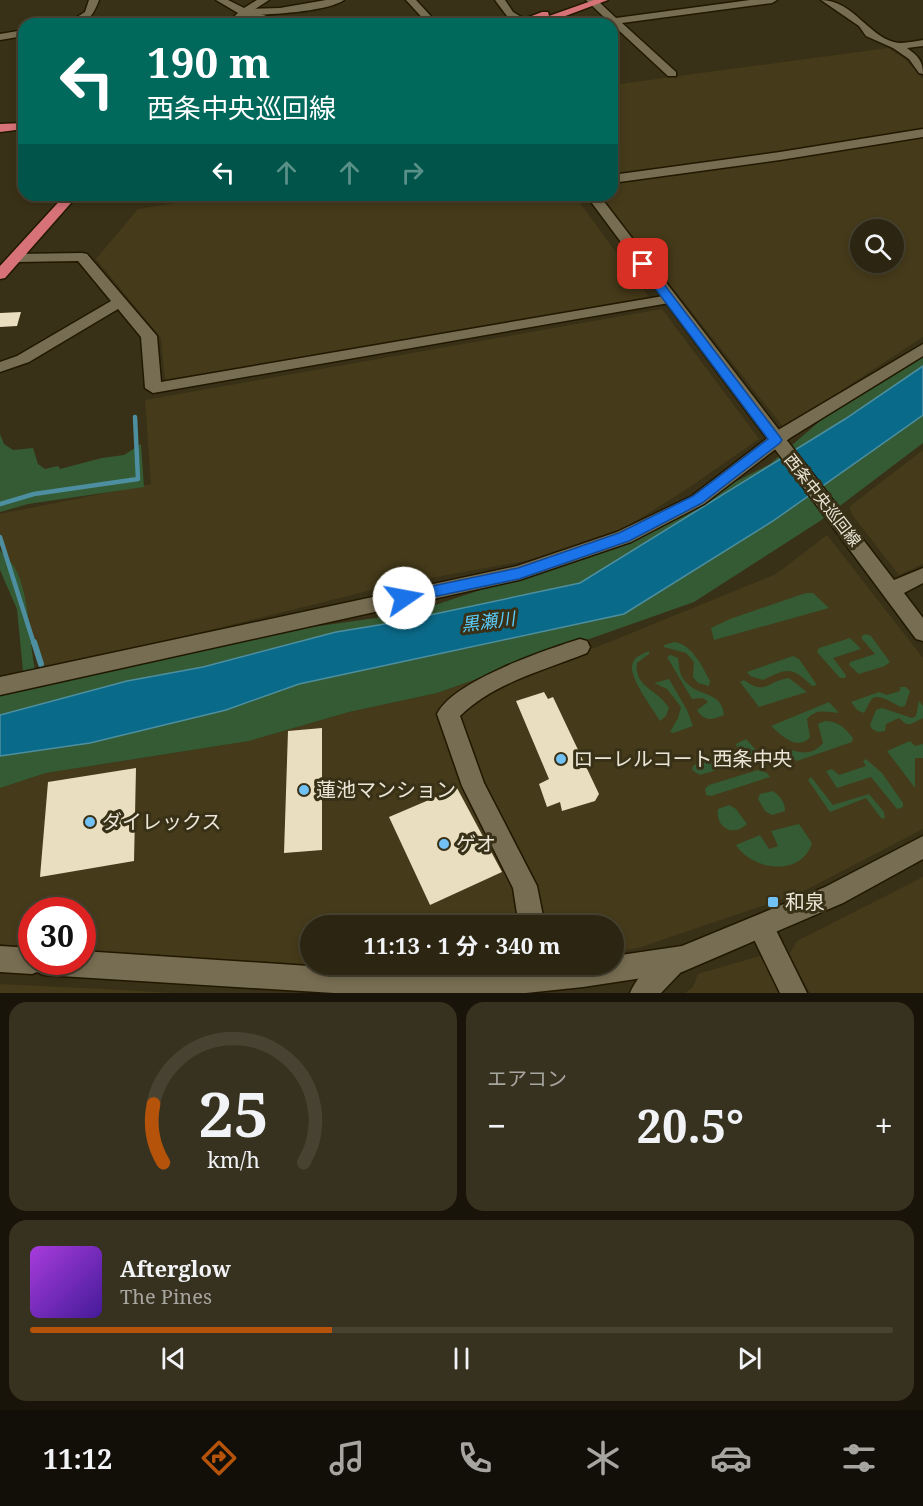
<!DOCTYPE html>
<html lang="ja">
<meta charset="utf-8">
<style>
body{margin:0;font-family:"Noto Serif","Noto Sans JP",serif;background:#37311f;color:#f1f3f6;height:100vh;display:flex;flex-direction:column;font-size:22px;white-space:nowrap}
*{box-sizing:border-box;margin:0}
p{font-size:20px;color:#a6a59f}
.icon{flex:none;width:33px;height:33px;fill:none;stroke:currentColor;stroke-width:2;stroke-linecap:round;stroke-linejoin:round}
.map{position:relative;height:993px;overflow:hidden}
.drawer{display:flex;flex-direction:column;gap:9px;padding:9px;background:#181409;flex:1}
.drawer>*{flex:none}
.hud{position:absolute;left:18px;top:18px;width:600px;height:183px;border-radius:18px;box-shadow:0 3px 9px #0003,0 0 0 2px #474231;background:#00695c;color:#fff;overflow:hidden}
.tools{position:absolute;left:850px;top:219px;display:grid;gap:12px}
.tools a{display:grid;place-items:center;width:54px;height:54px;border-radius:50%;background:#2b2511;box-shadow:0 3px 9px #0003,0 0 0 2px #474231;font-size:30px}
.speed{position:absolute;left:18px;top:897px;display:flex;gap:12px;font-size:30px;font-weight:700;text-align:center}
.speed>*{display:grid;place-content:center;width:78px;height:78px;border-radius:50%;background:#2b2511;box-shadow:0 3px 9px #0003,0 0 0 2px #474231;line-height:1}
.speed .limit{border:9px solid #d22;background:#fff;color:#111}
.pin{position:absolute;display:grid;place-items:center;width:51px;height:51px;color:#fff;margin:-26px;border-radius:12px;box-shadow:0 3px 9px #0006}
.me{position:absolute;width:66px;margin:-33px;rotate:78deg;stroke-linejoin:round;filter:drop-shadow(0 0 4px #0008)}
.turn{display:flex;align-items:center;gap:21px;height:126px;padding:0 30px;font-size:27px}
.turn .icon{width:78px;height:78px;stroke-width:2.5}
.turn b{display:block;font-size:42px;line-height:51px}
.lanes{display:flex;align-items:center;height:57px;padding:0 30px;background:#0003;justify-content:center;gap:30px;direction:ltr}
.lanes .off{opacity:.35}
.big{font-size:45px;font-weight:700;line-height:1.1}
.drawer .widget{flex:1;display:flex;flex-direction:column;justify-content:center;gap:9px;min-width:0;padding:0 21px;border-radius:18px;background:#37311f}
.drawer .dial{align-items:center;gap:0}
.dial svg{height:156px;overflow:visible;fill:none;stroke:#474231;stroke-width:7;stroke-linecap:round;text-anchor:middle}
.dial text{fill:#f1f3f6;stroke:none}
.song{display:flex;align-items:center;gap:18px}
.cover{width:72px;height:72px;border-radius:9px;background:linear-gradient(135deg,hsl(280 70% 55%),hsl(260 70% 35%))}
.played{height:6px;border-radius:3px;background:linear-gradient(90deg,#b45309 35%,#474231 35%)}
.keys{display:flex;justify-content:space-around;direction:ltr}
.heat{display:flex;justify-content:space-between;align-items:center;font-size:33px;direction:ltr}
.drawer .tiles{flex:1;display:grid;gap:9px;grid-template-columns:1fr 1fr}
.widget:last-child{grid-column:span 2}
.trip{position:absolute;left:300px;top:915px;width:324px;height:60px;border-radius:30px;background:#2b2511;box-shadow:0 3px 9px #0003,0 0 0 2px #474231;font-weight:700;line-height:60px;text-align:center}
.tabs{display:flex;height:96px;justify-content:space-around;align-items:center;background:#110f07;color:#a6a59f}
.tabs .icon{width:42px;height:42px}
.tabs .selected{color:#b45309}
.tabs b{font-size:27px;color:#f1f3f6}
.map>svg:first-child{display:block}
.built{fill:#453a19;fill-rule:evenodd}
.green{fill:#345b34}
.water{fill:#0a6a89;stroke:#4d8fa0;stroke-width:1.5}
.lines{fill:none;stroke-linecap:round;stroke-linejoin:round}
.stream-far1{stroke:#4d8fa0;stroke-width:4.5}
.stream{stroke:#4d8fa0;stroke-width:6}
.building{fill:#e9debf}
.minor-casing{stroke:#211801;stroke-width:3}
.tertiary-casing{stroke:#211801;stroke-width:3}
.trunk-casing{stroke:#211801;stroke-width:3}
.minor{fill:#776d52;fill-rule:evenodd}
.tertiary{fill:#776d52;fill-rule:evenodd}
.trunk{fill:#d67278;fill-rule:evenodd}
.route{fill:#1a73e8;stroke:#114b97;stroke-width:1.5}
.poi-dot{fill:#72c1f5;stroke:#393117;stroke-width:2}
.labels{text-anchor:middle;stroke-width:6;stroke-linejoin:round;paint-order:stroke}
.street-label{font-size:16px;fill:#eae5d6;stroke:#393117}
.water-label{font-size:18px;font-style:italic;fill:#59cdfc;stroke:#393117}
.near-poi-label{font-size:20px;fill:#eae5d6;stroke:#393117;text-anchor:start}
</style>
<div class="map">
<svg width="923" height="993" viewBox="0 0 923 993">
<rect width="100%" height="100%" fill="#393117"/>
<g class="built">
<path d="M888,48L905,59L923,79V337L784,428L599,195H612V85ZM861,230H894V262H861Z"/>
<polygon points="229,195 574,195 649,297 165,380 161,338 96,259 138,209"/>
<polygon points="662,309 759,439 687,489 623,529 546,557 392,585 41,672 0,544 0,514 151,484 145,400"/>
<polygon points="923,450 923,564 899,575 853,516 849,507"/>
<polygon points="827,535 923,658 923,829 800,893 638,948 614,952 614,926 310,926 310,964 519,965 447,972 355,972 83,951 82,910 32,910 31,947 0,944 0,788 46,773 249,741 349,712 437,693 475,680 597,647 776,574"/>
<polygon points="923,877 923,993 810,993 789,955 797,941"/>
<polygon points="767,954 785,993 685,993 693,987 698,974"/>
<polygon points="0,984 122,990 173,993 0,993"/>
</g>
<g class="green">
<polygon points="923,349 923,443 820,521 694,602 437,693 349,712 249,741 46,773 0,788 0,695 199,643 411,613 607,548 770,464 863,384"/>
<polygon points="0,434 4,444 13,450 33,448 38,464 45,469 58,466 60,469 102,458 124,455 141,444 144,487 28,504 0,512"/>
<path d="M0,550C5,556 11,562 15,568C31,599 28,640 36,674L16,677L23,671L17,609L0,570Z"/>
<polygon points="806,593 813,593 829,608 714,640 711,628 730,619"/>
<polygon points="866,634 871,636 890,662 885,666 859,674 849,665 850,662 875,654 862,639 862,636"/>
<polygon points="850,638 861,649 833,658 846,675 845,678 840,678 817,652 819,648"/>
<path d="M674,642C692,644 702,666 710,681L709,686L698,683L693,677L694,662L686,653L664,647V645Z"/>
<path d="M649,651V654L637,663C634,688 658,689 669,708L666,716L660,721C653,709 630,679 632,666C633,657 642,654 649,651Z"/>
<path d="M671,655L678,658C679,664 679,671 682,677C694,698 722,689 724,715C712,720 705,722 697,710L708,702L703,698L692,699L667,657Z"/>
<path d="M793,656L799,659L817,685L812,686C792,666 787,668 763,680L750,676L747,672Z"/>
<path d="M789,678L807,692L759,707L740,682L744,680C766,696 767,681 789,678Z"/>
<polygon points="669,679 687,710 693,726 673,733 670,732 678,718 681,707 667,689 654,683"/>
<path d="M900,687H906L910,691L905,706L901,707C894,704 877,691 871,700C868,704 867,709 864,713L857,710L851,702L879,692L887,695L900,691Z"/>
<polygon points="919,701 923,706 923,718 911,724 906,724 899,718 886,724 885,731 878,732 872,729 870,725 876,710 882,708 912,718 916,716"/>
<path d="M829,702L839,713C826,712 817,708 807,719L810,737C798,752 781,735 771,726Z"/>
<path d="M825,721C838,721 845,728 853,738L852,742L797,761L791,758L788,751L791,750C804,754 814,754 823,743L818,724Z"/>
<polygon points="746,739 756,750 756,757 750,760 700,775 692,770 693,766 706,758 738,750 736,744"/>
<polygon points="910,741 915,746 923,744 923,758 915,758 915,788 887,751"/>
<polygon points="866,759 882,773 903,803 903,807 897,809 871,777 837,788 826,771 832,769 839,775 866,766 863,761"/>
<polygon points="758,770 767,773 770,777 711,796 706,795 705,789 709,785"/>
<polygon points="811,777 833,805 869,794 884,812 885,819 881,818 866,798 830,812 808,780"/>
<path d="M773,791C780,796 785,802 785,811L772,815L765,811L758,799L760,794Z"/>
<path d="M729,805L736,809L747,824C733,838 715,827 718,809Z"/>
<path d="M799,824L812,843C801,878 752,870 736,845L760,835L769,849L778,846L771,831Z"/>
</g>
<polygon class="water" points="923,366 923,415 773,521 624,614 299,684 226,710 90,743 0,756 0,715 127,681 203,667 336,632 397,622 580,583 845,419"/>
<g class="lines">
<g class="stream-far1">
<polyline points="0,504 34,494 138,479 135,417"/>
<polyline points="0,537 34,644"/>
</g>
<polyline class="stream" points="34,642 41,664"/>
</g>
<g class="building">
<polygon points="21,312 17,326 0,327 0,313"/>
<polygon points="544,692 548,699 553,697 599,794 595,801 562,811 560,802 547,807 539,784 549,779 516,701"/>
<polygon points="322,728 322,850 284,853 288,731"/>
<polygon points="136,768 134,861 40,877 48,782"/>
<polygon points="457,788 502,872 430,905 389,817"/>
</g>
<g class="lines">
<g class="minor-casing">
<g id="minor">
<path d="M89,0H99C92,19 86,24 66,24L85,12Z"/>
<path d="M326,0H344C327,12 266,15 244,15L239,12L244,9L280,8Z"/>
<polygon points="406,0 416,0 438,24 428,24"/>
<polygon points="495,0 505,0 513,12 528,21 523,24 507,16"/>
<polygon points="586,0 597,0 616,18 750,0 777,0 772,3 622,23 676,72 676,76 668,76 612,24 585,24 606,19"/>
<path d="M821,0C854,0 870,40 899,43C906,43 916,41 923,40V46L907,48C918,56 923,61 923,74L919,73L909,59L893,48L866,36L859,26Z"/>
<polygon points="24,30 24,36 0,40 0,34"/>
<polygon points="923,129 923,137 780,160 612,183 612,175 780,152"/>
<polygon points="82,253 87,254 157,336 161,382 669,295 676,299 669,303 153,393 145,388 141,337 118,309 29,362 0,372 0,362 17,356 111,301 78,261 16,262 9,258 16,254"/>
<polygon points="923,344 923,356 790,438 704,504 631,542 519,580 0,695 0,677 517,566 617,532 692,496 778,430"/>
<path d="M580,639L587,641L590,647L587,653C545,670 493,683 460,716L484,783L537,886L545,926H519L513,888L462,786L437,714C453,681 545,650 580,639Z"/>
<polygon points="761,915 770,918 807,993 780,993 748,927 752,918"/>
<path d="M674,948L683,952L687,961L683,970L661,993H630C637,976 657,955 674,948Z"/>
</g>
</g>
<g class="tertiary-casing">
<g id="tertiary">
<polygon points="216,0 228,0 244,8 257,0 269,0 252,11 290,24 274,24 246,16 237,24 226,24 238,13"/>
<polygon points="586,195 599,195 894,580 923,568 923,583 904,593 923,618 923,641 916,639"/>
<polygon points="923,836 923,859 843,903 682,972 583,987 526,993 334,993 44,975 37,972 32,974 0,972 0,946 32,948 32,962 82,962 82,951 309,966 453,971 553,964 614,964 614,956 682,946 825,887"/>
</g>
</g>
<g class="trunk-casing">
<g id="trunk">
<polygon points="594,0 608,0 544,24 530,24 531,22 511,24 542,12 548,12 549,16"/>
<polygon points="24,123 24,129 0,132 0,124"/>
<polygon points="65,195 78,195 5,278 0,279 0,266"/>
</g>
</g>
<use href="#minor" class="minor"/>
<use href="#tertiary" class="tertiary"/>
<use href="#trunk" class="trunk"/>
</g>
<polygon class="route" points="643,261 647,262 780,437 782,440 780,443 702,503 629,541 519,579 404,603 399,602 397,598 399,594 404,592 518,568 619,533 693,496 768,439 639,267 639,262"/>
<g class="poi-dot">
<circle cx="561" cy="759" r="6"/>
<circle cx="304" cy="790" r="6"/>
<circle cx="90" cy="822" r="6"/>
<circle cx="444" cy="844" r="6"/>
<rect x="767" y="896" width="12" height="12" rx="3"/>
</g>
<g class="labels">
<g class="street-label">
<text transform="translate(823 500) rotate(52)" y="6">西条中央巡回線</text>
</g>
<g class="water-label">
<text transform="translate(488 622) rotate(-7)" y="6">黒瀬川</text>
</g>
<g class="near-poi-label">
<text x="573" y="766">ローレルコート西条中央</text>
<text x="316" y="797">蓮池マンション</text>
<text x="102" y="829">ダイレックス</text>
<text x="456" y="851">ゲオ</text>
<text x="785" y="909">和泉</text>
</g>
</g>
</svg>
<div class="tools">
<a><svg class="icon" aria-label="search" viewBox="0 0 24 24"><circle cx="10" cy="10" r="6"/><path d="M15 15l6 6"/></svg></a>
</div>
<div class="speed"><div class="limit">30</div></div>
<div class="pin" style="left:643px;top:264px;background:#d93025"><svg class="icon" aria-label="arrive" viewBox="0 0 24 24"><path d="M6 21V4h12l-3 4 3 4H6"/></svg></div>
<svg class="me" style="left:404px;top:598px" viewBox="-20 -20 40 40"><circle r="19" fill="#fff"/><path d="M0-13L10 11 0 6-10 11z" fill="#1a73e8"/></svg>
<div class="trip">11:13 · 1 分 · 340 m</div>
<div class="hud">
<div class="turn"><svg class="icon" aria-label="left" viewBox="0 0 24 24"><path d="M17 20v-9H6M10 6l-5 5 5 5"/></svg><div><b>190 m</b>西条中央巡回線</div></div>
<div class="lanes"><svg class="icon" aria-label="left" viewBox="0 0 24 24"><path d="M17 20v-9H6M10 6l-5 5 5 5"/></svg><svg class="icon off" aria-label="ahead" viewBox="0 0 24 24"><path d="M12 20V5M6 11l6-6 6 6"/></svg><svg class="icon off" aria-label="ahead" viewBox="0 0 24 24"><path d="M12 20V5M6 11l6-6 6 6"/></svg><svg class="icon off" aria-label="right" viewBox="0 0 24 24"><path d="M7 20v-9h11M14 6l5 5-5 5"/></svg></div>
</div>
</div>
<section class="drawer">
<div class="tiles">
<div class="widget dial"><svg viewBox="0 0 100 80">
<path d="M14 69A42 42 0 1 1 86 69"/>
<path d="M14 69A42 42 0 0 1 9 39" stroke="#b45309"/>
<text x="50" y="56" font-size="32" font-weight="700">25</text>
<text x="50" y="72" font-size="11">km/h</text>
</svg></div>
<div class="widget"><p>エアコン</p>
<div class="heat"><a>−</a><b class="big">20.5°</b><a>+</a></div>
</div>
<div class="widget">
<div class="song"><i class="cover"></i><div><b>Afterglow</b><p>The Pines</p></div></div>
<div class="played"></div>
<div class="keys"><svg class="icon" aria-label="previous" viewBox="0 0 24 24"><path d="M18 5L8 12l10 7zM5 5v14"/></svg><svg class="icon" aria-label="pause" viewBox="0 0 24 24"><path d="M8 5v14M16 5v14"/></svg><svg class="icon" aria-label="next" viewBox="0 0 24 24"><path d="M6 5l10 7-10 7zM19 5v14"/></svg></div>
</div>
</div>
</section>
<nav class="tabs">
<b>11:12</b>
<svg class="icon selected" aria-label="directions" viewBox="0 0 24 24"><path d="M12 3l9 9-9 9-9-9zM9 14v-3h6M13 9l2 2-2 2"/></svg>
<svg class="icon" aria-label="music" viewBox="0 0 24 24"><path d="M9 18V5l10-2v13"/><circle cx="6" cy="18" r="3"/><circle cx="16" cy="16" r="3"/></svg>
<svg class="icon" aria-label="phone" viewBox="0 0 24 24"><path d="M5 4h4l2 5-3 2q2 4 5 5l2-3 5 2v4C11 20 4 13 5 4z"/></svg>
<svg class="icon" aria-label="climate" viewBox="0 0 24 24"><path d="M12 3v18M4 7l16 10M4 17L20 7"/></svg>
<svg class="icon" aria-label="car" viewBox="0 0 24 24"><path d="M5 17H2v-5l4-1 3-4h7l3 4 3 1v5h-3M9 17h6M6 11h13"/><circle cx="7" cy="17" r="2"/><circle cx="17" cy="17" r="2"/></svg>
<svg class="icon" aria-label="filters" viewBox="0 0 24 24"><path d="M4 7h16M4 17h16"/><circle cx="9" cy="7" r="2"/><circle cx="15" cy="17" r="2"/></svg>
</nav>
